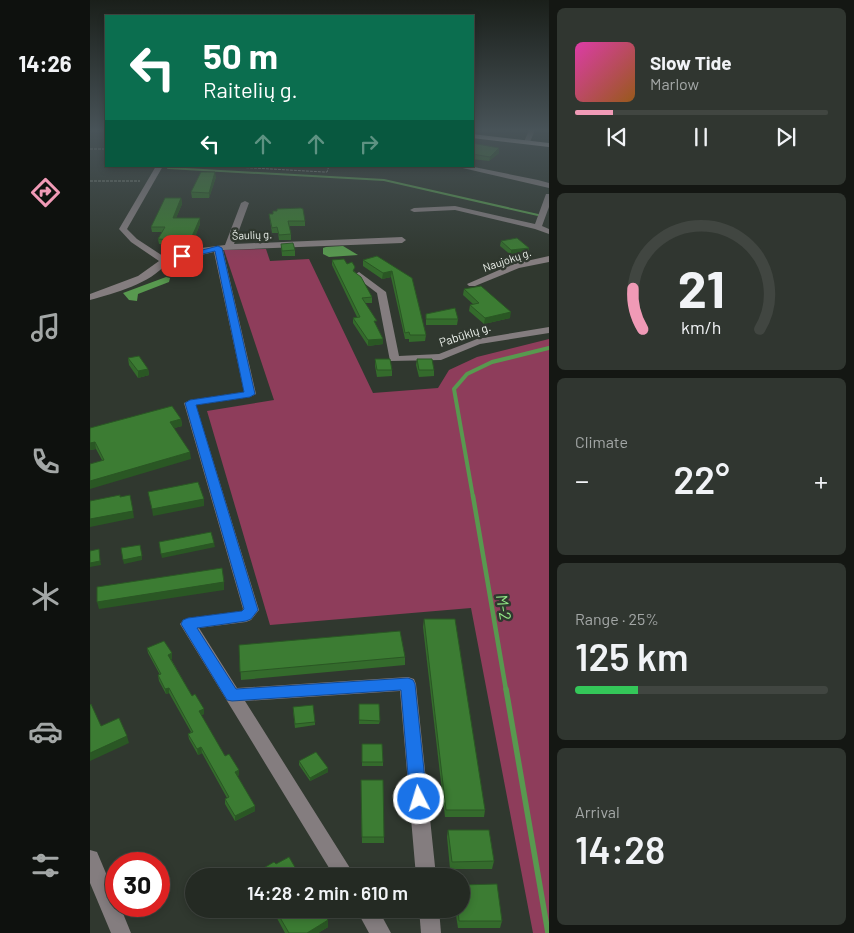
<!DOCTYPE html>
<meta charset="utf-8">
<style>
body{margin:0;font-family:Barlow,sans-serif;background:#303630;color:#f1f3f6;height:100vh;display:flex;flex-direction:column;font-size:19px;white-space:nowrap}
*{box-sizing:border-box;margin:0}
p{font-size:16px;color:#a3a7a6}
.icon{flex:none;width:28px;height:28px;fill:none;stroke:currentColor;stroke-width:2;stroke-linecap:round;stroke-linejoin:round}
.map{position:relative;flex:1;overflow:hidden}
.details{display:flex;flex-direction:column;gap:8px;padding:8px;background:#141713;width:305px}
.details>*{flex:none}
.top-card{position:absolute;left:15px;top:15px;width:369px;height:152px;border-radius:0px;box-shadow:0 2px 8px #0003,0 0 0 1px #414641;background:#0b6e4f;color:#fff;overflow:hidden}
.speed{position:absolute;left:15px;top:852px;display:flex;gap:10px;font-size:25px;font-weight:700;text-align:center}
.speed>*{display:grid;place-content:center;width:65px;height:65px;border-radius:50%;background:#242a23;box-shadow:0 2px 8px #0003,0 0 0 1px #414641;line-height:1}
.speed .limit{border:8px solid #d22;background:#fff;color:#111}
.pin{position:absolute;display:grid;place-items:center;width:42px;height:42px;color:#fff;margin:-21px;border-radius:10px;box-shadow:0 2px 8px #0006}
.me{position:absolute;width:55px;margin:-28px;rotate:355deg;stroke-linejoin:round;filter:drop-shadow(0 0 4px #0008)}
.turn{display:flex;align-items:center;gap:18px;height:105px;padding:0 15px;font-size:22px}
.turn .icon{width:65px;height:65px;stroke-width:2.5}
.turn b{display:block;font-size:35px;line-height:42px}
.lanes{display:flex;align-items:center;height:48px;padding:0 15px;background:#0003;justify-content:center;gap:25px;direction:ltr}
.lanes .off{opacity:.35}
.big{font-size:38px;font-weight:600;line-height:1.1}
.details .card{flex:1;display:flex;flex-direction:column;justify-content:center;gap:8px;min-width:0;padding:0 18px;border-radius:8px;background:#303630}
.details .dial{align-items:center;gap:0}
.dial svg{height:130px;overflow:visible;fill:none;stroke:#414641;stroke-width:7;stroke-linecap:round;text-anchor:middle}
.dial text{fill:#f1f3f6;stroke:none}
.song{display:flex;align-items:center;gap:15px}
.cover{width:60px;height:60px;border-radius:8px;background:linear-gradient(135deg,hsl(320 70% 55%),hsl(30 70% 35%))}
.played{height:5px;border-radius:2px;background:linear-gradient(90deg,#f09ab6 15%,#414641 15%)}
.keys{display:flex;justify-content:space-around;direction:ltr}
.heat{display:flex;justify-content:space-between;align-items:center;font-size:28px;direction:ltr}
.charge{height:8px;border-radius:4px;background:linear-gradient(90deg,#34c759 25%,#414641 0)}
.trip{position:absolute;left:95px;top:868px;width:285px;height:50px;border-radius:25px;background:#242a23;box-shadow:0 2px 8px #0003,0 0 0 1px #414641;font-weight:600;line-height:50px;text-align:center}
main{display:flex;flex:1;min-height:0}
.dock{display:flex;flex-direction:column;width:90px;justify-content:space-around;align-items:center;background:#0e110e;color:#a3a7a6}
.dock .icon{width:35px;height:35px}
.dock .active{color:#f09ab6}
.dock b{font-size:22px;color:#f1f3f6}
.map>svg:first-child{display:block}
.green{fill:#8e3d5b}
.water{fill:#58994f}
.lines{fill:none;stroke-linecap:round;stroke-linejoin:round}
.stream-far3{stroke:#58994f;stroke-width:2}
.stream-far2{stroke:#58994f;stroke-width:4}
.stream-far1{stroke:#58994f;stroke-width:4.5}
.stream{stroke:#58994f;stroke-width:5.5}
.path{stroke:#919890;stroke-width:1;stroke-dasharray:3 1;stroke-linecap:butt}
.minor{fill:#847d7f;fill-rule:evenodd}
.major{fill:#d2c4c8;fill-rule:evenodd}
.wall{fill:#346b2c}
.shaded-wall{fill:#2a5724}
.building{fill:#3c7c33;stroke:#2a5724}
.route{fill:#1a73e8;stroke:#114b97}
.labels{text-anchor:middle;stroke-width:5;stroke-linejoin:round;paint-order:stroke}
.far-street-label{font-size:11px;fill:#ecf1eb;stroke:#30382f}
.street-label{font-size:12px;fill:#ecf1eb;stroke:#30382f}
.near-water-label{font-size:16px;font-style:italic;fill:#92e986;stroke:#30382f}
</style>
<main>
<nav class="dock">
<b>14:26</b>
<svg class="icon active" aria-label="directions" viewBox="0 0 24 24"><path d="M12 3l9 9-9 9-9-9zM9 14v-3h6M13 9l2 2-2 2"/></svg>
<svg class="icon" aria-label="music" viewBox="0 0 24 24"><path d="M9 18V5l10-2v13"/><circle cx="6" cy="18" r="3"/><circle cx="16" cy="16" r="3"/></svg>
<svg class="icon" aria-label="phone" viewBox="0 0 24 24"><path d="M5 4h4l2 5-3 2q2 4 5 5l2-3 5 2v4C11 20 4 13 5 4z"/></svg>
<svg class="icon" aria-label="climate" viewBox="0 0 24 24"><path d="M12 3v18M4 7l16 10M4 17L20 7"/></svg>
<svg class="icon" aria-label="car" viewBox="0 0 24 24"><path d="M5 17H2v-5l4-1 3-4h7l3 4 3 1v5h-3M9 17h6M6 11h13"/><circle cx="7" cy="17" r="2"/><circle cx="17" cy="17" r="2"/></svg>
<svg class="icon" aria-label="filters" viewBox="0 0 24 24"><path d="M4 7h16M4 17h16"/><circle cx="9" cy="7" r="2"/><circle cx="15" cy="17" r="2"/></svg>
</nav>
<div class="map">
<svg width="459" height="933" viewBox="0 0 459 933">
<rect width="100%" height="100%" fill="#30382f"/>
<polygon class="green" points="176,249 180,261 219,259 283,393 348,388 359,370 387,357 459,339 459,933 443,933 381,608 180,625 117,411 184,400 134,250"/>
<g class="water">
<polygon points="253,246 268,255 239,257 233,254 233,248 236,247"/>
<polygon points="76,277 80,278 79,282 48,294 47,301 39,300 33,293"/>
</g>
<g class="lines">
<polyline class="stream-far3" points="78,168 294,180 448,215"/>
<polyline class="stream-far2" points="383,497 364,389 377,374 402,362 459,348"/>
<polyline class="stream-far1" points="383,496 416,690"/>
<polyline class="stream" points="416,689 458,933"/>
<g class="path">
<polyline points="0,149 16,149"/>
<polyline points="128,166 234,172 237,172 239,166"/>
<polyline points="0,181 50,181"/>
</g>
<g class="minor">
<polygon points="439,130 445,130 440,142 437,144 434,142"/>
<path d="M66,166H73L37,229L47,239L76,258L111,248L135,245L151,203L155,201L159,203L144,244L312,237L316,240L312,243L133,250L166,394L160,397L106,405L169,610L161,620L156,622L109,628L147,688L318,677L324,679L326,684L346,876H326L310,691L155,701L265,876H244L90,624L93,620L98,618L152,611L153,609L94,403L100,400L154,392L124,252L77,263C60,284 25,293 0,300V294L48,276L69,261L41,242L29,229Z"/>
<polygon points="364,166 379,166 448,180 459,183 459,188"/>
<polygon points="456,194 459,194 459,207 452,226 459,229 459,234 445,229 365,210 324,212 320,210 324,208 365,206 445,224"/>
<polygon points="459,256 459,262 429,268 385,286 379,286 377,284 423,264"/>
<polygon points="269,272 296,292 309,356 349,354 387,339 459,327 459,333 390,344 351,360 300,361 287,293 266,277 264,275"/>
<polygon points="0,850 7,852 26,897 26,906 30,906 41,933 21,933 0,883"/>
<polygon points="266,909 288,909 301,933 279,933"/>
<polygon points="329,909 349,909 351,933 331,933"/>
</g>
<polygon class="major" points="382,134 459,143 459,147 382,138"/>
</g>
<g class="wall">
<polygon points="382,143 409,153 399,161 382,159"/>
<polygon points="126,177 119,198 102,198 101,192"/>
<polygon points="91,198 92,204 86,218 110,224 101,247 69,244 68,239 72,232 62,232 61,227"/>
<polygon points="179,214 215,221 215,226 199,226 201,234 201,240 189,240 188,233 182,233"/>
<polygon points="411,241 439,248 438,253 421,255 410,246"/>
<polygon points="191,244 205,250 205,256 192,256"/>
<polygon points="242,260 257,264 265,272 282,297 282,303 275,303 286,326 293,344 278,346 263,323 263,318 267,317 242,265"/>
<polygon points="273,260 322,278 336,335 335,341 319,342 319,339 315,339 301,277 292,279 273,266"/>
<polygon points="374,289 420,318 394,324 379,311 380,305 383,304 373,295"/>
<polygon points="336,314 368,319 367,325 336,325"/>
<polygon points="38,358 58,369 59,375 48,378 39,365"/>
<polygon points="285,359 302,370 302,376 287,377 285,366"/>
<polygon points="327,359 344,370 344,376 329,377 326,365"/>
<polygon points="91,419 92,426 84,428 101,459 12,460 6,449 0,450 0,428"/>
<polygon points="334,619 395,810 394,817 355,817 333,627"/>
<polygon points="149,645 315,657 315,665 151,680"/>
<polygon points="57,648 82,653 82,659 81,659 102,696 114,714 111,715 135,756 149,775 147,776 165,806 165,811 145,821 135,804 135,799 137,798 112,753 108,755 99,739 98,734 101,732 79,693 76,694 69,681 68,675 70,675 58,653"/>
<polygon points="269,704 290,721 289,724 269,724"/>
<polygon points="203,710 225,722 225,725 205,728"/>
<polygon points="272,744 293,762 293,766 272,766"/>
<polygon points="209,761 238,772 220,781 209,765"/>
<polygon points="271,786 294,837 294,843 272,843"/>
<polygon points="358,830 404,861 402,869 360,869 357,837"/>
<polygon points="182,909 231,909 238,927 228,933 195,933"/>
<polygon points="365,909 371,909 412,921 410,928 368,928"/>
</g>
<g class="shaded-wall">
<polygon points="409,148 409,153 399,161 400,157"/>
<polygon points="125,172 126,177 119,198 119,193"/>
<polygon points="91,198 92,204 84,223 83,218"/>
<polygon points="110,218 110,224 101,247 100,241"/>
<polygon points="439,248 438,253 421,255 421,250"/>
<polygon points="302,271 301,277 292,279 293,273"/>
<polygon points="421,312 420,318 394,324 395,318"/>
<polygon points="293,339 293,344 278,346 278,340"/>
<polygon points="58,369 59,375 48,378 48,371"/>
<polygon points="91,419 92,426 81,429 80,422"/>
<polygon points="5,442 6,449 0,450 0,443"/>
<polygon points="100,452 101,459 0,489 0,481"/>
<polygon points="114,499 114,506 63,516 62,509"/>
<polygon points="43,511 44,518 0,527 0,519"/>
<polygon points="124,543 125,547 72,558 71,554"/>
<polygon points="9,553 11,565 0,567 0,563"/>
<polygon points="52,556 52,560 34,564 33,560"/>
<polygon points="134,582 134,590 9,609 7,602"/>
<polygon points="82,653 82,659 79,660 78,655"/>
<polygon points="79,688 79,693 76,694 75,689"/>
<polygon points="114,709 114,714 109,716 109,711"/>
<polygon points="37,736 39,743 0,761 0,753"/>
<polygon points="111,747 112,753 108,755 107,749"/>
<polygon points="238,768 238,772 220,781 220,778"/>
<polygon points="149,770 149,775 145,777 145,772"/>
<polygon points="165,806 165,811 145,821 145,816"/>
<polygon points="238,920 238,927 228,933 217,933"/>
</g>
<g class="building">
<polygon points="382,143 409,148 400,157 382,154"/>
<polygon points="111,172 125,172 119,193 101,192"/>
<polygon points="75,198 91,198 83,218 110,218 100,241 68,239 75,227 61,227"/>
<polygon points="211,208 213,209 215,221 198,221 201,234 189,235 187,227 182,228 179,214 183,214 183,211 187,211 187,209"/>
<polygon points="427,238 439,248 421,250 411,241"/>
<polygon points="203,243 205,250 192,251 191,244"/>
<polygon points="287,256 322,278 336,335 320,335 319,332 315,333 302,271 293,273 273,260"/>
<polygon points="254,259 257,264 262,262 265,267 263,271 271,277 282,297 272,298 287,321 284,321 293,339 278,340 263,318 270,317 242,260"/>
<polygon points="391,286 421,312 395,318 380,305 389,303 374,289"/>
<polygon points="365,308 368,319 336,319 336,314"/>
<polygon points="49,356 58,369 48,371 38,358"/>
<polygon points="285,359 300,359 302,370 287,370"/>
<polygon points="327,359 342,359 344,370 329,370"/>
<polygon points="82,406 91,419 80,422 100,452 0,481 0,464 14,460 5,442 0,443 0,428"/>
<polygon points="108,482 114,499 62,509 58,492"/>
<polygon points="30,495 30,497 40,495 43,511 0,519 0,501"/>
<polygon points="121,532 124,543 71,554 69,542"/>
<polygon points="50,545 52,556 33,560 31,548"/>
<polygon points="9,549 10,561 0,563 0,551"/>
<polygon points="132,568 134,582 7,602 7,587"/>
<polygon points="334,619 365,619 395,810 356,810"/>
<polygon points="310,631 315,657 150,672 149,645"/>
<polygon points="74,641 82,653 78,655 102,696 105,694 114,709 109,711 135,756 139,754 149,770 145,772 165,806 145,816 135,799 139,797 111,747 107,749 98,734 103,732 79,688 75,689 68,675 71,674 57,648"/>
<polygon points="1,704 11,726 29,718 37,736 0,753 0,705"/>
<polygon points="269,704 289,704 290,721 269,720"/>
<polygon points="223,705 225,722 205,724 203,707"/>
<polygon points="272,744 292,744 293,762 272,762"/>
<polygon points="226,752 238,768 220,778 209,761"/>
<polygon points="271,780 293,780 294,837 272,837"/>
<polygon points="358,830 399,830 404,861 362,862"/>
<polygon points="199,857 210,876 167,876 165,873 184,862 186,864"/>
<polygon points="407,884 412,921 369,921 368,909 371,909 371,885"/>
<polygon points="185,909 231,909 238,920 217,933 199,933"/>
</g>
<linearGradient id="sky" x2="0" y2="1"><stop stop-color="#1a1f1a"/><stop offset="0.5" stop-color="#485358"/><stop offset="1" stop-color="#485358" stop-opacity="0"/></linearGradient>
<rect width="459" height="260" fill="url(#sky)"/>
<polygon class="route" points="128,246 132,248 165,394 160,397 106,405 168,610 161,619 156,621 107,628 146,689 318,678 323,680 325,684 337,799 335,805 329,807 323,805 320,799 311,690 142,701 137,700 91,624 93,620 98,618 152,611 154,609 95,403 100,400 154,392 125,251 92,259 89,256"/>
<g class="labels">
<g class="far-street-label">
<text transform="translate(162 235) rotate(-2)" y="4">Šaulių g.</text>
<text transform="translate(417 260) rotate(-19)" y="4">Naujokų g.</text>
</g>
<g class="street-label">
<text transform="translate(375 335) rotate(-18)" y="4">Pabūklų g.</text>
</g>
<g class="near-water-label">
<text transform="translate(414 607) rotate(80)" y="6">M-2</text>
</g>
</g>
</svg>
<div class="speed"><div class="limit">30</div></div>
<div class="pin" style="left:92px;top:256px;background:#d93025"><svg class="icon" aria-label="arrive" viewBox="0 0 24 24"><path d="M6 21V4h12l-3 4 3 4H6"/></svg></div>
<svg class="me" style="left:329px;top:799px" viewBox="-20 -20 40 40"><circle r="17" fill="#1a73e8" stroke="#fff" stroke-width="3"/><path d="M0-11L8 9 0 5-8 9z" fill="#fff"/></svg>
<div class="trip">14:28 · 2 min · 610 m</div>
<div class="top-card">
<div class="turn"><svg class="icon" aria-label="left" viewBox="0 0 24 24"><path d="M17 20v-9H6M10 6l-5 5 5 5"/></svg><div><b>50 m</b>Raitelių g.</div></div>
<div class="lanes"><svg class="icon" aria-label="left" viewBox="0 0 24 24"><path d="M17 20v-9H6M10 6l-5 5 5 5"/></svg><svg class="icon off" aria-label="ahead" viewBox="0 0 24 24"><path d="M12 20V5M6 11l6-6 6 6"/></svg><svg class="icon off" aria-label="ahead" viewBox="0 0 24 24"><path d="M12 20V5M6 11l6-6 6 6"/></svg><svg class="icon off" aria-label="right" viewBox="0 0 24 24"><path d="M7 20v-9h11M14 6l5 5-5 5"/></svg></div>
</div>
</div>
<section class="details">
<div class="card">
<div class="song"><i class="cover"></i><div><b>Slow Tide</b><p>Marlow</p></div></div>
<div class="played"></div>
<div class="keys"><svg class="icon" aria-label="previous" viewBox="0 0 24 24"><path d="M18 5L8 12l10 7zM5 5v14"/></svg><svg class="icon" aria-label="pause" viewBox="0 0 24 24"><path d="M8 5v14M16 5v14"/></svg><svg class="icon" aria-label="next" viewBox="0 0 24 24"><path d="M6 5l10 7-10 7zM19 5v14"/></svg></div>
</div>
<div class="card dial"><svg viewBox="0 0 100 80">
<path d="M14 69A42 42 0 1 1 86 69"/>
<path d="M14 69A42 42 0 0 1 8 44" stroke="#f09ab6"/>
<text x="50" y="56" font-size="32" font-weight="700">21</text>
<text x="50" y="72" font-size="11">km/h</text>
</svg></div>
<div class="card"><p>Climate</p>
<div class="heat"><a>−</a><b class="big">22°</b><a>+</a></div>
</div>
<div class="card"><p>Range · 25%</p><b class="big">125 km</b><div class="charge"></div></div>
<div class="card"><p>Arrival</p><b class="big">14:28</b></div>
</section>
</main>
